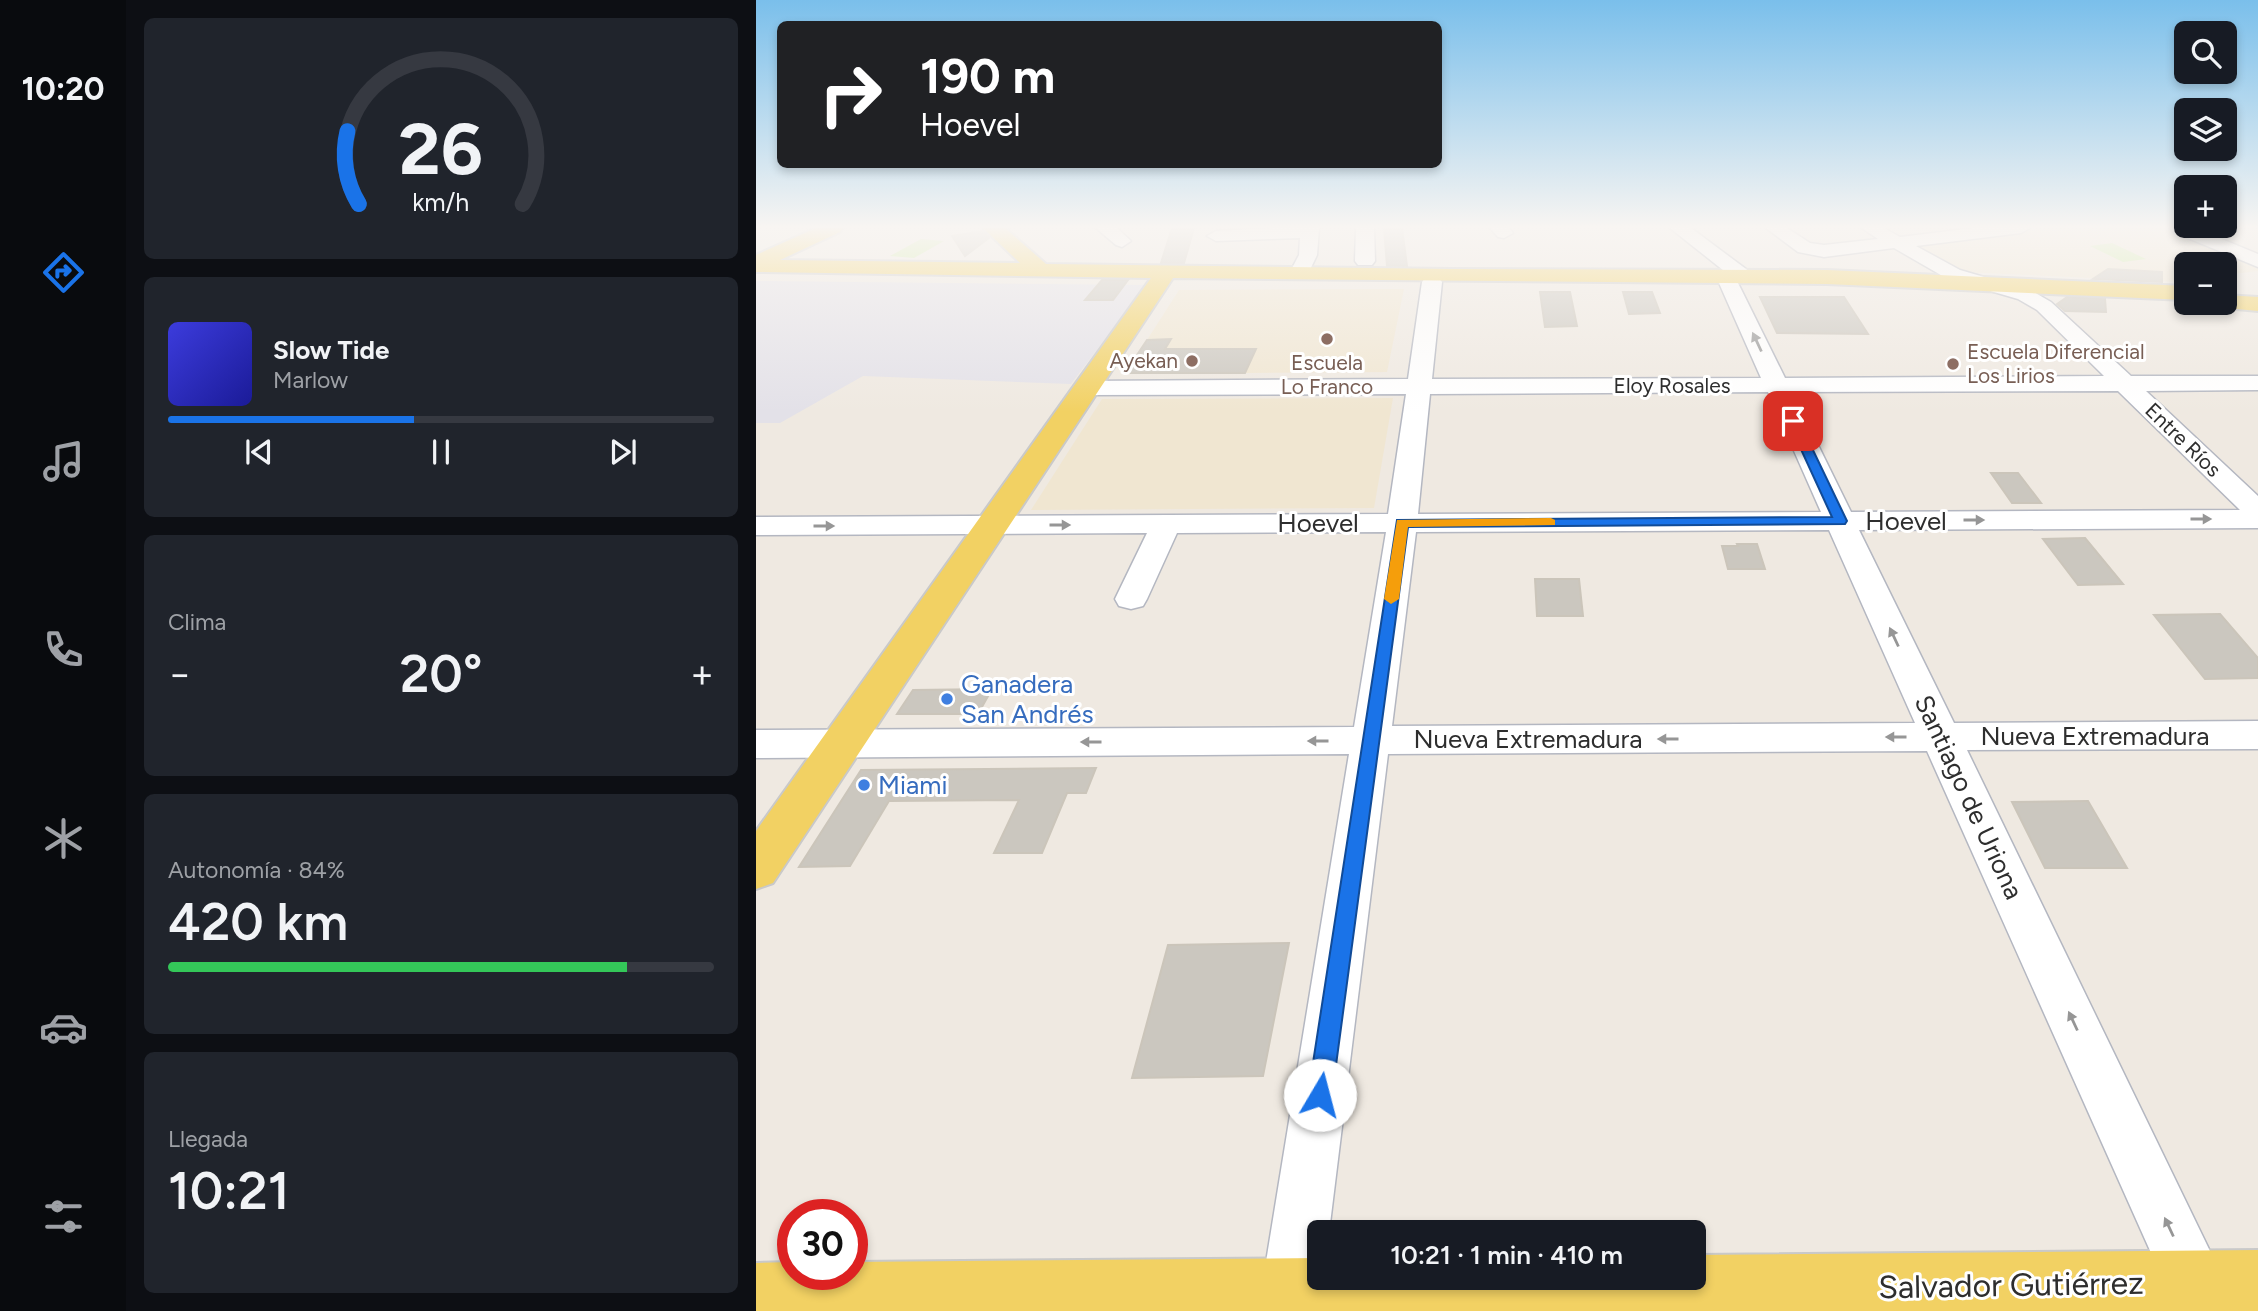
<!DOCTYPE html>
<html lang="es">
<meta charset="utf-8">
<style>
body{margin:0;font-family:Figtree,sans-serif;background:#20242c;color:#f1f3f6;height:100vh;display:flex;flex-direction:column;font-size:26px;white-space:nowrap}
*{box-sizing:border-box;margin:0}
p{font-size:23px;color:#9ea1a6}
.icon{flex:none;width:38px;height:38px;fill:none;stroke:currentColor;stroke-width:2;stroke-linecap:round;stroke-linejoin:round}
.map{position:relative;flex:1;overflow:hidden}
.details{display:flex;flex-direction:column;gap:18px;padding:18px;background:#0d0f14;width:630px}
.details>*{flex:none}
.hud{position:absolute;left:21px;top:21px;width:665px;height:147px;border-radius:10px;box-shadow:0 4px 10px #0003;background:#202124;color:#fff;overflow:hidden}
.controls{position:absolute;left:1418px;top:21px;display:grid;gap:14px}
.controls a{display:grid;place-items:center;width:63px;height:63px;border-radius:10px;background:#171b24;box-shadow:0 4px 10px #0003;font-size:35px}
.speed{position:absolute;left:21px;top:1199px;display:flex;gap:14px;font-size:35px;font-weight:700;text-align:center}
.speed>*{display:grid;place-content:center;width:91px;height:91px;border-radius:50%;background:#171b24;box-shadow:0 4px 10px #0003;line-height:1}
.speed .limit{border:10px solid #d22;background:#fff;color:#111}
.pin{position:absolute;display:grid;place-items:center;width:60px;height:60px;color:#fff;margin:-30px;border-radius:14px;box-shadow:0 4px 10px #0006}
.me{position:absolute;width:77px;margin:-38px;rotate:8deg;stroke-linejoin:round;filter:drop-shadow(0 0 5px #0008)}
.turn{display:flex;align-items:center;gap:24px;height:147px;padding:0 28px;font-size:32px}
.turn .icon{width:91px;height:91px;stroke-width:2.5}
.turn b{display:block;font-size:49px;line-height:60px}
.big{font-size:52px;font-weight:600;line-height:1.1}
.details .tile{flex:1;display:flex;flex-direction:column;justify-content:center;gap:10px;min-width:0;padding:0 24px;border-radius:10px;background:#20242c}
.details .dial{align-items:center;gap:0}
.dial svg{height:182px;overflow:visible;fill:none;stroke:#363941;stroke-width:7;stroke-linecap:round;text-anchor:middle}
.dial text{fill:#f1f3f6;stroke:none}
.song{display:flex;align-items:center;gap:21px}
.cover{width:84px;height:84px;border-radius:10px;background:linear-gradient(135deg,hsl(240 70% 55%),hsl(240 70% 35%))}
.played{height:7px;border-radius:4px;background:linear-gradient(90deg,#1a73e8 45%,#363941 45%)}
.keys{display:flex;justify-content:space-around;direction:ltr}
.heat{display:flex;justify-content:space-between;align-items:center;font-size:38px;direction:ltr}
.charge{height:10px;border-radius:5px;background:linear-gradient(90deg,#34c759 84%,#363941 0)}
.trip{position:absolute;left:551px;top:1220px;width:399px;height:70px;border-radius:10px;background:#171b24;box-shadow:0 4px 10px #0003;font-weight:600;line-height:70px;text-align:center}
main{display:flex;flex:1;min-height:0}
.tab-bar{display:flex;flex-direction:column;width:126px;justify-content:space-around;align-items:center;background:#090b0e;color:#9ea1a6}
.tab-bar .icon{width:49px;height:49px}
.tab-bar .selected{color:#1a73e8}
.tab-bar b{font-size:32px;color:#f1f3f6}
.map>svg:first-child{display:block}
.industrial{fill:#e3e1e8}
.education{fill:#f0e6d1}
.pitch{fill:#c9ec9a}
.building{fill:#cbc7bf;stroke:#cbc5ba;stroke-width:2}
.lines{fill:none;stroke-linecap:round;stroke-linejoin:round}
.minor-casing{stroke:#b4b7c1;stroke-width:3}
.major-casing{stroke:#c9c9c9;stroke-width:4}
.minor{fill:#fff;fill-rule:evenodd}
.major{fill:#f2d163;fill-rule:evenodd}
.oneway{fill:#969696}
.route{fill:#1a73e8;stroke:#114b97;stroke-width:2}
.slow{fill:#f59e0b}
.education-dot{fill:#8d6e63;stroke:#fff;stroke-width:2.5}
.shop-dot{fill:#3f7fe0;stroke:#fff;stroke-width:2.5}
.labels{text-anchor:middle;stroke-width:6;stroke-linejoin:round;paint-order:stroke}
.far-education-label{font-size:21px;fill:#785e54;stroke:#fff;text-anchor:start}
.far-street-label{font-size:21px;fill:#2e2e2e;stroke:#fff}
.street-label{font-size:26px;fill:#2e2e2e;stroke:#fff}
.shop-label{font-size:26px;fill:#366cbe;stroke:#fff;text-anchor:start}
.near-street-label{font-size:32px;fill:#2e2e2e;stroke:#fff}
</style>
<main>
<nav class="tab-bar">
<b>10:20</b>
<svg class="icon selected" aria-label="directions" viewBox="0 0 24 24"><path d="M12 3l9 9-9 9-9-9zM9 14v-3h6M13 9l2 2-2 2"/></svg>
<svg class="icon" aria-label="music" viewBox="0 0 24 24"><path d="M9 18V5l10-2v13"/><circle cx="6" cy="18" r="3"/><circle cx="16" cy="16" r="3"/></svg>
<svg class="icon" aria-label="phone" viewBox="0 0 24 24"><path d="M5 4h4l2 5-3 2q2 4 5 5l2-3 5 2v4C11 20 4 13 5 4z"/></svg>
<svg class="icon" aria-label="climate" viewBox="0 0 24 24"><path d="M12 3v18M4 7l16 10M4 17L20 7"/></svg>
<svg class="icon" aria-label="car" viewBox="0 0 24 24"><path d="M5 17H2v-5l4-1 3-4h7l3 4 3 1v5h-3M9 17h6M6 11h13"/><circle cx="7" cy="17" r="2"/><circle cx="17" cy="17" r="2"/></svg>
<svg class="icon" aria-label="filters" viewBox="0 0 24 24"><path d="M4 7h16M4 17h16"/><circle cx="9" cy="7" r="2"/><circle cx="15" cy="17" r="2"/></svg>
</nav>
<section class="details">
<div class="tile dial"><svg viewBox="0 0 100 80">
<path d="M14 69A42 42 0 1 1 86 69"/>
<path d="M14 69A42 42 0 0 1 9 37" stroke="#1a73e8"/>
<text x="50" y="56" font-size="32" font-weight="700">26</text>
<text x="50" y="72" font-size="11">km/h</text>
</svg></div>
<div class="tile">
<div class="song"><i class="cover"></i><div><b>Slow Tide</b><p>Marlow</p></div></div>
<div class="played"></div>
<div class="keys"><svg class="icon" aria-label="previous" viewBox="0 0 24 24"><path d="M18 5L8 12l10 7zM5 5v14"/></svg><svg class="icon" aria-label="pause" viewBox="0 0 24 24"><path d="M8 5v14M16 5v14"/></svg><svg class="icon" aria-label="next" viewBox="0 0 24 24"><path d="M6 5l10 7-10 7zM19 5v14"/></svg></div>
</div>
<div class="tile"><p>Clima</p>
<div class="heat"><a>−</a><b class="big">20°</b><a>+</a></div>
</div>
<div class="tile"><p>Autonomía · 84%</p><b class="big">420 km</b><div class="charge"></div></div>
<div class="tile"><p>Llegada</p><b class="big">10:21</b></div>
</section>
<div class="map">
<svg width="1502" height="1311" viewBox="0 0 1502 1311">
<rect width="100%" height="100%" fill="#efe9e1"/>
<polygon class="industrial" points="0,281 390,285 315,384 107,376 24,423 0,423"/>
<g class="education">
<polygon points="1297,228 1407,228 1502,268 1502,271 1468,275 1468,264 1430,264 1430,281 1423,282 1207,272 1159,244"/>
<polygon points="648,289 631,372 489,373 499,349 409,349 414,340 391,340 423,290"/>
<polygon points="637,398 618,508 275,510 346,399"/>
</g>
<g class="pitch">
<polygon points="165,239 188,241 158,258 134,256"/>
<polygon points="1356,243 1390,259 1367,262 1334,246"/>
</g>
<g class="building">
<polygon points="416,228 438,228 428,263 405,263"/>
<polygon points="628,228 646,228 651,266 631,266"/>
<polygon points="226,231 233,238 209,256 196,236"/>
<polygon points="1352,269 1406,272 1406,282 1337,279"/>
<polygon points="346,280 372,280 357,300 329,300"/>
<polygon points="784,292 814,292 821,326 789,327"/>
<polygon points="867,292 896,292 904,313 873,314"/>
<polygon points="1004,297 1088,297 1112,334 1021,333"/>
<polygon points="1311,297 1349,299 1350,312 1309,311 1301,304"/>
<polygon points="415,339 409,349 500,349 489,373 369,373 391,340"/>
<polygon points="1235,473 1262,473 1285,503 1256,503"/>
<polygon points="1329,538 1367,584 1322,585 1287,539"/>
<polygon points="981,544 1001,544 1009,569 972,569 966,546 982,546"/>
<polygon points="779,579 823,579 827,616 781,616"/>
<polygon points="1464,614 1502,658 1502,678 1449,679 1398,615"/>
<polygon points="236,689 222,714 141,714 157,690"/>
<polygon points="340,768 330,793 311,793 286,853 238,853 263,800 133,801 94,866 43,867 105,770"/>
<polygon points="1332,801 1371,868 1289,868 1256,802"/>
<polygon points="533,943 507,1076 376,1078 412,945"/>
</g>
<g class="lines">
<g class="minor-casing">
<g id="minor">
<polygon points="340,228 361,228 375,241 366,247 360,245"/>
<polygon points="518,228 563,228 561,255 551,276 537,276 534,272 543,255 544,238 460,241 451,236 460,231"/>
<polygon points="600,228 618,228 619,261 616,265 602,265 599,261"/>
<polygon points="734,228 753,228 757,233 748,238 742,237"/>
<path d="M914,228H935L994,272L997,276L994,280L981,281L1029,378L1348,376L1281,310L1262,299L1190,278L1138,248L1068,257L1042,252L1010,228H1031L1054,243L1068,245L1122,239L1106,228H1128L1144,237L1218,228H1274L1265,233L1160,246L1204,270L1276,291L1295,302L1375,376H1502V390L1390,391L1502,496V528L1103,530L1198,723L1502,721V749L1211,750L1483,1311H1421L1171,751L632,754L573,1232H564V1278H568L564,1311H502L593,754L0,758V730L598,727L630,532L421,533L391,599L387,606L375,609L363,606L359,599L391,533L0,535V517L632,514L650,394L330,395L321,393L318,388L321,383L330,381L652,379L666,282L669,278H683L686,282L676,379L1005,378L963,283L966,279L977,278ZM1362,391L1484,510L1095,512L1036,392ZM1012,392L1065,512L662,514L674,394ZM1073,530L1159,723L636,726L660,532Z"/>
<polygon points="1414,228 1439,228 1502,254 1502,267 1417,232"/>
</g>
</g>
<g class="major-casing">
<g id="major">
<polygon points="60,228 87,228 84,232 24,260 264,263 227,228 249,228 290,264 694,269 1071,270 1430,286 1430,300 1071,284 417,278 17,883 0,889 0,831 395,278 0,272 0,255"/>
<polygon points="1468,295 1502,297 1502,311 1460,307 1457,303 1468,303"/>
<polygon points="1502,1250 1502,1311 0,1311 0,1263 37,1262 37,1274 96,1274 96,1262 564,1258 564,1278 938,1278 938,1255"/>
</g>
</g>
<use href="#minor" class="minor"/>
<use href="#major" class="major"/>
</g>
<defs><path id="oneway-solid" d="M-6-.8H1V-3.2L6.5 0L1 3.2V.8H-6Z" transform="scale(1.75)"/></defs>
<g class="oneway">
<use href="#oneway-solid" transform="translate(1001 342) rotate(-115)"/>
<use href="#oneway-solid" transform="translate(1445 519)"/>
<use href="#oneway-solid" transform="translate(1218 520)"/>
<use href="#oneway-solid" transform="translate(304 525)"/>
<use href="#oneway-solid" transform="translate(68 526)"/>
<use href="#oneway-solid" transform="translate(1138 637) rotate(-115)"/>
<use href="#oneway-solid" transform="translate(1140 737) rotate(180)"/>
<use href="#oneway-solid" transform="translate(912 739) rotate(180)"/>
<use href="#oneway-solid" transform="translate(562 741) rotate(180)"/>
<use href="#oneway-solid" transform="translate(335 742) rotate(180)"/>
<use href="#oneway-solid" transform="translate(1317 1021) rotate(-115)"/>
<use href="#oneway-solid" transform="translate(1413 1227) rotate(-115)"/>
</g>
<linearGradient id="sky" x2="0" y2="1"><stop stop-color="#7abfeb"/><stop offset="0.55" stop-color="#f8f5f2"/><stop offset="1" stop-color="#f8f5f2" stop-opacity="0"/></linearGradient>
<rect width="1502" height="412" fill="url(#sky)"/>
<polygon class="route" points="1037,417 1043,421 1091,521 1089,524 652,527 576,1095 572,1104 564,1107 556,1104 552,1095 641,520 1076,517 1032,421"/>
<polygon class="slow" points="795,518 799,520 799,525 652,527 643,599 635,604 628,599 641,520"/>
<g class="education-dot">
<circle cx="571" cy="339" r="7"/>
<circle cx="436" cy="361" r="7"/>
<circle cx="1197" cy="364" r="7"/>
</g>
<g class="shop-dot">
<circle cx="191" cy="699" r="7"/>
<circle cx="108" cy="785" r="7"/>
</g>
<g class="labels">
<g class="far-education-label">
<text x="1211" y="359">Escuela Diferencial<tspan x="1211" dy="24">Los Lirios</tspan></text>
<text x="422" y="368" text-anchor="end">Ayekan</text>
<text x="571" y="370" text-anchor="middle">Escuela<tspan x="571" dy="24">Lo Franco</tspan></text>
</g>
<g class="far-street-label">
<text x="916" y="393">Eloy Rosales</text>
<text transform="translate(1427 440) rotate(44)" y="7">Entre Ríos</text>
</g>
<g class="street-label">
<text x="1150" y="530">Hoevel</text>
<text x="562" y="532">Hoevel</text>
<text x="1339" y="745">Nueva Extremadura</text>
<text x="772" y="748">Nueva Extremadura</text>
<text transform="translate(1213 797) rotate(65)" y="9">Santiago de Uriona</text>
</g>
<g class="shop-label">
<text x="205" y="693">Ganadera<tspan x="205" dy="30">San Andrés</tspan></text>
<text x="122" y="794">Miami</text>
</g>
<g class="near-street-label">
<text transform="translate(1255 1285) rotate(-1)" y="11">Salvador Gutiérrez</text>
</g>
</g>
</svg>
<div class="controls">
<a><svg class="icon" aria-label="search" viewBox="0 0 24 24"><circle cx="10" cy="10" r="6"/><path d="M15 15l6 6"/></svg></a>
<a><svg class="icon" aria-label="layers" viewBox="0 0 24 24"><path d="M12 4l9 5-9 5-9-5zM3 14l9 5 9-5"/></svg></a>
<a>+</a>
<a>−</a>
</div>
<div class="speed"><div class="limit">30</div></div>
<div class="pin" style="left:1037px;top:421px;background:#d93025"><svg class="icon" aria-label="arrive" viewBox="0 0 24 24"><path d="M6 21V4h12l-3 4 3 4H6"/></svg></div>
<svg class="me" style="left:564px;top:1095px" viewBox="-20 -20 40 40"><circle r="19" fill="#fff"/><path d="M0-13L10 11 0 6-10 11z" fill="#1a73e8"/></svg>
<div class="trip">10:21 · 1 min · 410 m</div>
<div class="hud">
<div class="turn"><svg class="icon" aria-label="right" viewBox="0 0 24 24"><path d="M7 20v-9h11M14 6l5 5-5 5"/></svg><div><b>190 m</b>Hoevel</div></div>
</div>
</div>
</main>
